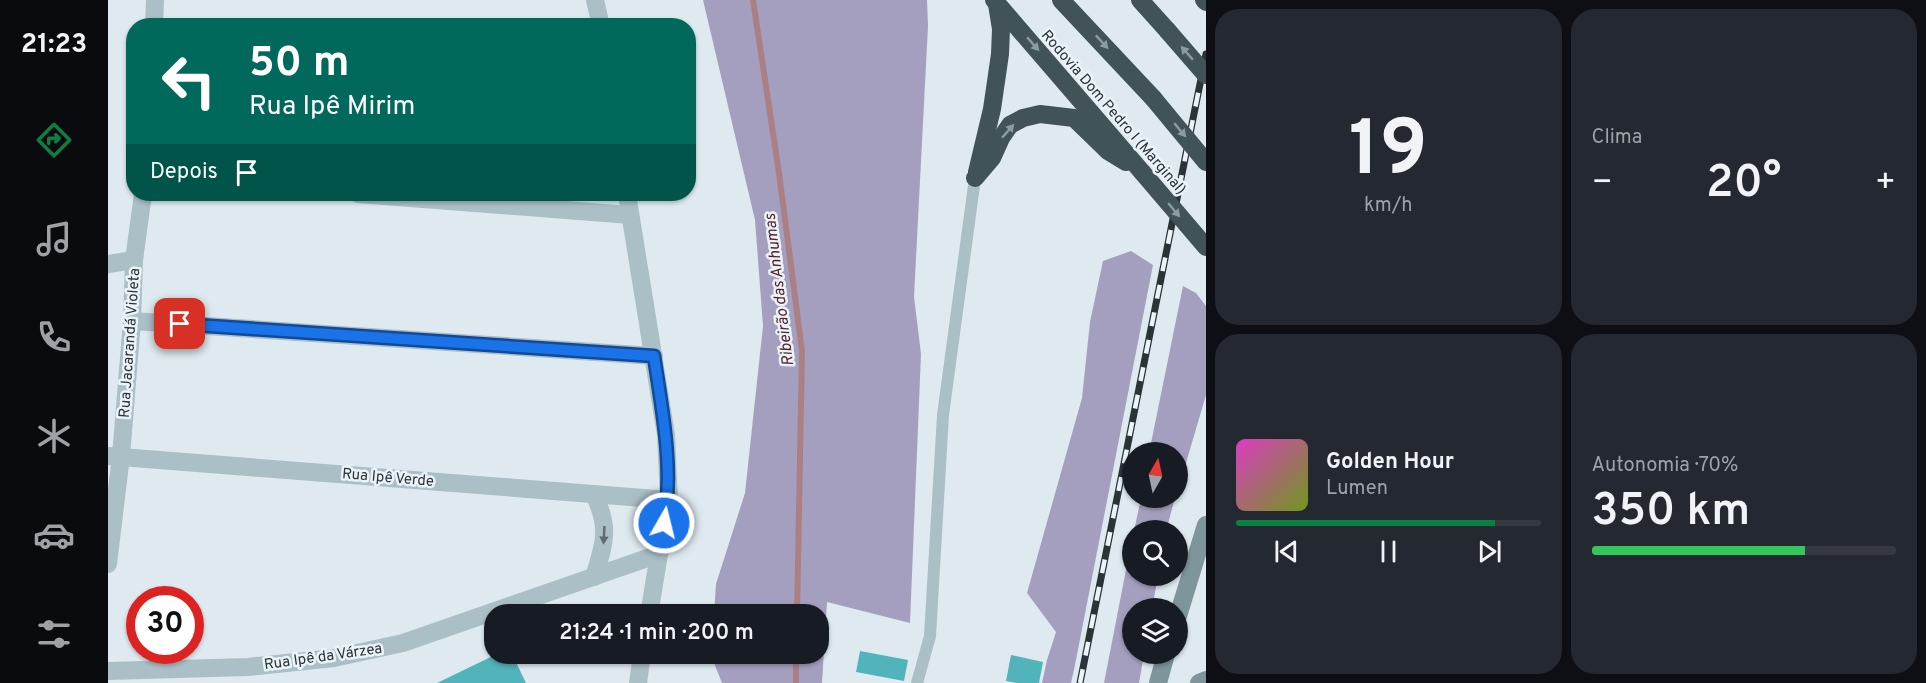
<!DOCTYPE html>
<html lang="pt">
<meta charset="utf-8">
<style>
body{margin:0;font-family:Overpass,sans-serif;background:#242831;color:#f1f3f6;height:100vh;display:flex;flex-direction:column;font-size:22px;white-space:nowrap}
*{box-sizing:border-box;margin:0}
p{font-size:20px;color:#9ea1a6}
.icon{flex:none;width:33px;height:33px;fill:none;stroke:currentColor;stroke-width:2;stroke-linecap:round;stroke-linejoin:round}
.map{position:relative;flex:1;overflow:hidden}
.details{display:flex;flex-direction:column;gap:9px;padding:9px;background:#0d0f14;width:720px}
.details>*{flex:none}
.top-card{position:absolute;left:18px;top:18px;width:570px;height:183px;border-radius:24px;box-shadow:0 2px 4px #0004;background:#00695c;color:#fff;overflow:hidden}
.needle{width:39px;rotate:9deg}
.buttons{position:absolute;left:1014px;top:442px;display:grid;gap:12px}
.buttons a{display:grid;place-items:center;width:66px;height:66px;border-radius:50%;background:#171b24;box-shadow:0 2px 4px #0004;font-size:30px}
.speed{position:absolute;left:18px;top:586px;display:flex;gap:12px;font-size:30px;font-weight:700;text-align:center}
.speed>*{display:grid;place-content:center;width:78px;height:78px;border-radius:50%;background:#171b24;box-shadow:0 2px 4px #0004;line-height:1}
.speed .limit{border:9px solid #d22;background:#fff;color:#111}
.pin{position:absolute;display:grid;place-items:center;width:51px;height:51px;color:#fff;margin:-26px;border-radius:12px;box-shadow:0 3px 9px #0006}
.me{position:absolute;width:66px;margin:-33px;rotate:8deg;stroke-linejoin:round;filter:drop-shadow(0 0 4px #0008)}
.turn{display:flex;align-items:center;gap:21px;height:126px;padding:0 24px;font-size:27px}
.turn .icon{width:78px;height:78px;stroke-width:2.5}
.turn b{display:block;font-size:42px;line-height:51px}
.then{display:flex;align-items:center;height:57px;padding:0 24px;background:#0003;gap:12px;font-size:22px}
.big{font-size:45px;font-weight:600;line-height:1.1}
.details .widget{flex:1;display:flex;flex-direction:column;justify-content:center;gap:9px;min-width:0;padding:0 21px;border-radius:24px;background:#242831}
.details .dial{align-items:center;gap:0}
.dial b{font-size:78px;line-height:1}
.song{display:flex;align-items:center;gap:18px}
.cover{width:72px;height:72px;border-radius:9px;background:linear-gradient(135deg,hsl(310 70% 55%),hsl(80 70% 35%))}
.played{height:6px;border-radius:3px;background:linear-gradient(90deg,#0b8043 85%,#363941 85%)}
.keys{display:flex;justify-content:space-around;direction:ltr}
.heat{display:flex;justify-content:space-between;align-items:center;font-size:33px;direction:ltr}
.charge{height:9px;border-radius:4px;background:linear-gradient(90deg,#34c759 70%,#363941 0)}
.details .tiles{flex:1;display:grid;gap:9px;grid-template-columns:repeat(2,1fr)}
.trip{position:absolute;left:376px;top:604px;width:345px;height:60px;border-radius:24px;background:#171b24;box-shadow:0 2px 4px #0004;font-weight:600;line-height:60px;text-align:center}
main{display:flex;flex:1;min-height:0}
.menu{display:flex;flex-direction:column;width:108px;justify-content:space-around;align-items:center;background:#090b0e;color:#9ea1a6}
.menu .icon{width:42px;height:42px}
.menu .on{color:#0b8043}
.menu b{font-size:27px;color:#f1f3f6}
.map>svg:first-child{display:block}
.green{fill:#a49fbe}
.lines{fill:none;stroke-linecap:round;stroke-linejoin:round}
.stream{stroke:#ab8085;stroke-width:6}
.building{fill:#52b4bb}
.lane{stroke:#abbfc7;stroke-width:12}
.street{stroke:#abbfc7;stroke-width:18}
.secondary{stroke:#7d959b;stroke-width:18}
.highway{stroke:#415356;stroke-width:18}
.rail-casing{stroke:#2a3436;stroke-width:7}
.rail{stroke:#eaf3f8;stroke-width:4.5;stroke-dasharray:14;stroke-linecap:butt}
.highway-bridge{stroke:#415356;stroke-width:18}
.oneway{fill:#8d9b9f}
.oneway2{fill:#5e6c70}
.route-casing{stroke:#114b97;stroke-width:15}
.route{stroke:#1a73e8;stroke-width:10}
.labels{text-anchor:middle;stroke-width:5;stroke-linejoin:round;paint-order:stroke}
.street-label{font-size:15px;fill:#2a3436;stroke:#eaf3f8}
.water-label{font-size:16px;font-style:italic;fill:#532328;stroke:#eaf3f8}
</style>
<main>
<nav class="menu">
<b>21:23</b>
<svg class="icon on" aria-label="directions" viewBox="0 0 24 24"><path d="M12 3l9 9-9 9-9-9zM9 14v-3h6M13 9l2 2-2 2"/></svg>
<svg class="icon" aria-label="music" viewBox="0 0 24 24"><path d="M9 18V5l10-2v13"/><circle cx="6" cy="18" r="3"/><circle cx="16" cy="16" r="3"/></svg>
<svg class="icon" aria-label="phone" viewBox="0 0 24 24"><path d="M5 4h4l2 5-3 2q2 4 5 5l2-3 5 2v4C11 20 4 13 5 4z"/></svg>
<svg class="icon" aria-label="climate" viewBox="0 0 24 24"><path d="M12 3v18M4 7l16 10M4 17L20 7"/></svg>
<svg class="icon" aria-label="car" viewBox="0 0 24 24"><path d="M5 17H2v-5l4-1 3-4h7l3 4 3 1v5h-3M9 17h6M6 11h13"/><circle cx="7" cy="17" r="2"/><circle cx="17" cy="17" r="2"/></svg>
<svg class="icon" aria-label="filters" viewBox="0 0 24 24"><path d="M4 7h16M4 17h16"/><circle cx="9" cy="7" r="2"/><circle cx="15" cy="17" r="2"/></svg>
</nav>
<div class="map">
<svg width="1098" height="683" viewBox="0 0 1098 683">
<rect width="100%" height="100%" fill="#deeaf0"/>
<g class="green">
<polygon points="595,0 819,0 820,26 806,297 813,354 802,623 719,602 714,683 614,683 604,658 604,654 711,654 711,615 606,615 608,584 637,493 655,326 647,220"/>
<polygon points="1023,251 1045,265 967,665 963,683 934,683 939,660 948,632 919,593 974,398 982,322 995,261"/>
<polygon points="1075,286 1088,293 1098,306 1098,395 1070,490 1070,453 1041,453"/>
<polygon points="1033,498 1067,498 1058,531 1026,531"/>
<polygon points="1024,539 1024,576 1050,576 1044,609 1024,609 1024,654 1036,654 1031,683 996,683"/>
</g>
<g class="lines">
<g class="stream">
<polyline points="645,0 671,173 694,351 689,615"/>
<polyline points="688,683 688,654"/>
</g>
</g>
<g class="building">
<polygon points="752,651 800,660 796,681 748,672"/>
<polygon points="389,654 404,654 418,683 329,683"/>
<polygon points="903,655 935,662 931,683 909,683 898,681"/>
</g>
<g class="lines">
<polyline class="lane" points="809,683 822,636 835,415 867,178"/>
<g class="street">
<polyline points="487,0 493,26"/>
<polyline points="46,26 47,0"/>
<polyline points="250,194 522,215"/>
<polyline points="0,264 26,260"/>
<polyline points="24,321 546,356"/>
<polyline points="0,456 561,500"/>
<polyline points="0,564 13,456 24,321 26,260 35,194"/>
<path d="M486,577C497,542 502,528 486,494"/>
<polyline points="541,615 551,554"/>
<polyline points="0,671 140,667 226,658 295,643 551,554 561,500 558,435 519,194"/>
<polyline points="530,683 534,654"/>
</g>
<g class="secondary">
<polyline points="1070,616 1098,525"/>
<polyline points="1050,683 1058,654"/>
<polyline points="1091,683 1098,680"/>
</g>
<g class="highway">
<polyline points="886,0 1034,172"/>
<polyline points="953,0 1045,98"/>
<polyline points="1032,0 1059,30"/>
<polyline points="1096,0 1098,2"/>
<polyline points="869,172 884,109 892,54 893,29 889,4"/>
<polyline points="867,178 884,158 893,138 902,125 915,118 932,114 966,118 1000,151 1018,162"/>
</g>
<g class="rail-casing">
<polyline id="rail" points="972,683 1098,54"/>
</g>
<use href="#rail" class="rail"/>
<g class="highway-bridge">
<polyline points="1059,30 1098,75"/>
<polyline points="1045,98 1098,162"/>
<polyline points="1034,172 1098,247"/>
</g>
</g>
<defs><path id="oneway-solid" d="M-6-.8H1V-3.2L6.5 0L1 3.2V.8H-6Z" transform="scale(1.5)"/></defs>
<g class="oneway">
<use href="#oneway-solid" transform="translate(994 42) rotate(47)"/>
<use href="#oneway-solid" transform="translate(925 44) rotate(49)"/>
<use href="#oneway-solid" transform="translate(1079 53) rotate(-131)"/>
<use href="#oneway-solid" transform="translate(1072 130) rotate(50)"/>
<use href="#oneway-solid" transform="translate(900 131) rotate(-49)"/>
<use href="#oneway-solid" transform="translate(1066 210) rotate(50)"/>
</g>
<use class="oneway2" href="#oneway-solid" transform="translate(496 535) rotate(93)"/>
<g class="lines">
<g class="route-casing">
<path id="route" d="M72,324L546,356C554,410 566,468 556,523"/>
</g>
<use href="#route" class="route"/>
</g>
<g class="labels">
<g class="street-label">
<text transform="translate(1006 112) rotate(49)" y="5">Rodovia Dom Pedro I (Marginal)</text>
<text transform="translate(21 343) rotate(-86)" y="5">Rua Jacarandá Violeta</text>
<text transform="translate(280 477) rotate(5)" y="5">Rua Ipê Verde</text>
<text transform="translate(215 656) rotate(-8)" y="5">Rua Ipê da Várzea</text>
</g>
<g class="water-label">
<text transform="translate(670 290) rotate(-97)" y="6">Ribeirão das Anhumas</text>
</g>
</g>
</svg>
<div class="buttons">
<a><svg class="needle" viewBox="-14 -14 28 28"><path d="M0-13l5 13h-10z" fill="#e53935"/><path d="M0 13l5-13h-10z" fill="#9ea1a6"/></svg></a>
<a><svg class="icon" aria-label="search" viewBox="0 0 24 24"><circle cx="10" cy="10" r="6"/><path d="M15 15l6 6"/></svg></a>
<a><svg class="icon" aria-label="layers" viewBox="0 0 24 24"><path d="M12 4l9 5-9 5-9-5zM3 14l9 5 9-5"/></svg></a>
</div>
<div class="speed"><div class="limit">30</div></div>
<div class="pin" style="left:72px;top:324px;background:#d93025"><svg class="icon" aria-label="arrive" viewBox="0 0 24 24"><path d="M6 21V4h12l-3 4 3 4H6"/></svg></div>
<svg class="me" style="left:556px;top:523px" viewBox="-20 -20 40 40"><circle r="17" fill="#1a73e8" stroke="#fff" stroke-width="3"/><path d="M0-11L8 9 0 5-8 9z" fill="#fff"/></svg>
<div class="trip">21:24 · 1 min · 200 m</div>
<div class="top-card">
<div class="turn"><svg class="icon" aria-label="left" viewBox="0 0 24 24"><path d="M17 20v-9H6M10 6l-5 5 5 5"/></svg><div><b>50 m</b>Rua Ipê Mirim</div></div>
<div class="then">Depois<svg class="icon" aria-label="arrive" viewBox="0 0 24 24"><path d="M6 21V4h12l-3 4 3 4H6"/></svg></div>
</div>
</div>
<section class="details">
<div class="tiles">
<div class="widget dial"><b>19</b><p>km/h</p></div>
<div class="widget"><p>Clima</p>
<div class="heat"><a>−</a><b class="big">20°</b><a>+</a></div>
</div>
<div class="widget">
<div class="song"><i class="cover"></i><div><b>Golden Hour</b><p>Lumen</p></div></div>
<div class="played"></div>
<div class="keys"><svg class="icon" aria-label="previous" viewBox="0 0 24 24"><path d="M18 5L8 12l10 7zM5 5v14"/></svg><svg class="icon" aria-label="pause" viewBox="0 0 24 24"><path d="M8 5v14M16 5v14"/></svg><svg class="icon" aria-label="next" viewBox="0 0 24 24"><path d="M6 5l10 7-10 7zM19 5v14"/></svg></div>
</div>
<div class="widget"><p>Autonomia · 70%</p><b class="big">350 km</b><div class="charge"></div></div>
</div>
</section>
</main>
